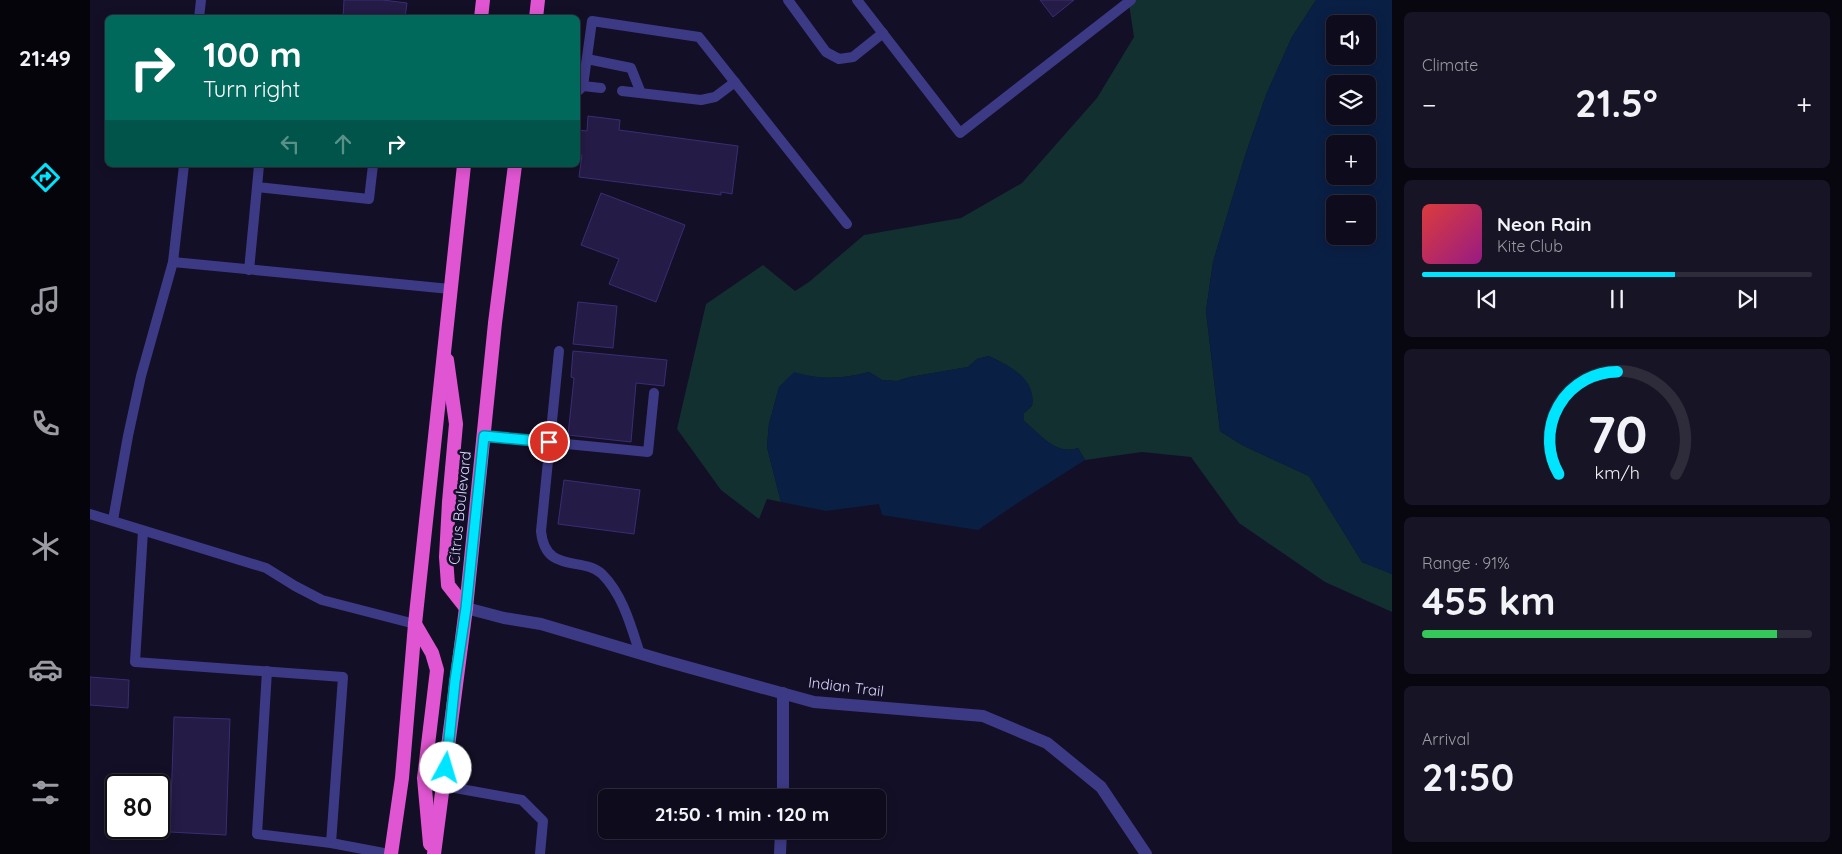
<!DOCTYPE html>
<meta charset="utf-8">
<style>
body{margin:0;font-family:Quicksand,sans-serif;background:#171425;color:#f1f3f6;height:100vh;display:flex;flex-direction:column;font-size:19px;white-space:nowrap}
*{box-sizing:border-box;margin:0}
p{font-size:16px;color:#9b9ba3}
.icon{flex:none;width:28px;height:28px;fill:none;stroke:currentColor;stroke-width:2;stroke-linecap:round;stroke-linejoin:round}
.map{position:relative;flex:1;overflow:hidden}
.side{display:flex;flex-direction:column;gap:12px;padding:12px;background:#08060f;width:450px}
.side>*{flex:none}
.hud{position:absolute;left:15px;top:15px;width:475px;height:152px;border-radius:8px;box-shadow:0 2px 12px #0003,0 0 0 1px #2e2b3b;background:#00695c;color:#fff;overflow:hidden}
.tools{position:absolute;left:1236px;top:15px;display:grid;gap:10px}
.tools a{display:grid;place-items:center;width:50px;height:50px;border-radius:8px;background:#0e0b1c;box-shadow:0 2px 12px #0003,0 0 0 1px #2e2b3b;font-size:25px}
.speed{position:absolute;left:15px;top:774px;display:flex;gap:10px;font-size:25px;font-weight:700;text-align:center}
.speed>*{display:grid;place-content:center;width:65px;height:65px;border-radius:50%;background:#0e0b1c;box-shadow:0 2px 12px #0003,0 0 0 1px #2e2b3b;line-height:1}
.speed .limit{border:2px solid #111;border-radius:8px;background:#fff;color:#111}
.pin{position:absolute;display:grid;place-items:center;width:42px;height:42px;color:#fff;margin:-21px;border:2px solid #fff;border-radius:50%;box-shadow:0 1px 5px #0007}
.me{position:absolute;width:55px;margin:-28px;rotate:6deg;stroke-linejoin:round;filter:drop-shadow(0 0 4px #0008)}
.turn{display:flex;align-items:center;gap:18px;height:105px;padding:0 15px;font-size:22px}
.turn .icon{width:65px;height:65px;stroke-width:2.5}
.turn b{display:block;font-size:35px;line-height:42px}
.lanes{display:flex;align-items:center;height:48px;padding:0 15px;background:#0003;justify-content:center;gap:25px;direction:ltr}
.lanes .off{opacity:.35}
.big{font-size:38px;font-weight:700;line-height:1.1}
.side .tile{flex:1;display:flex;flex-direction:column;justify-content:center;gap:8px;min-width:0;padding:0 18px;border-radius:8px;background:#171425}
.side .dial{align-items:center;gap:0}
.dial svg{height:130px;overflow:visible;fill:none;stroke:#2e2b3b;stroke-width:7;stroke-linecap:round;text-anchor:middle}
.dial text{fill:#f1f3f6;stroke:none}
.song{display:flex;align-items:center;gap:15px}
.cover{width:60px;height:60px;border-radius:8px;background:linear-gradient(135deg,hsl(0 70% 55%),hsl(310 70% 35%))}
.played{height:5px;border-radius:2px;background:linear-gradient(90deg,#00e5ff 65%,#2e2b3b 65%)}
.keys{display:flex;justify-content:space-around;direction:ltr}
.heat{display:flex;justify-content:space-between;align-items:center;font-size:28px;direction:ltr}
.charge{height:8px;border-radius:4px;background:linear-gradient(90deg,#34c759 91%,#2e2b3b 0)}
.trip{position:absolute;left:508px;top:789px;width:288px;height:50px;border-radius:8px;background:#0e0b1c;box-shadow:0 2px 12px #0003,0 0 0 1px #2e2b3b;font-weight:700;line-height:50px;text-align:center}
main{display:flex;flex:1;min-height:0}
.menu{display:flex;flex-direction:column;width:90px;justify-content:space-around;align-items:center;background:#06040b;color:#9b9ba3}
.menu .icon{width:35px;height:35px}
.menu .current{color:#00e5ff}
.menu b{font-size:22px;color:#f1f3f6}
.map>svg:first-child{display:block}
.green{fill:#12302f}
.water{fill:#0a1f44;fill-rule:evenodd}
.building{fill:#241b47;stroke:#3b2d73}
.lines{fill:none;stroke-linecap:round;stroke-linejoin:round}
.service{stroke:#3d3a85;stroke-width:10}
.minor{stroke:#3d3a85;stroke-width:12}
.trunk{stroke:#e055d1;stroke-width:14}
.route-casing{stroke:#0095a6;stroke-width:12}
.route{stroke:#00e5ff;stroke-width:9}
.labels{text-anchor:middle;stroke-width:5;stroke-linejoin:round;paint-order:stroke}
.street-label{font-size:15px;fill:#d9d4ff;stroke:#130f26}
</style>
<main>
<nav class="menu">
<b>21:49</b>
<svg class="icon current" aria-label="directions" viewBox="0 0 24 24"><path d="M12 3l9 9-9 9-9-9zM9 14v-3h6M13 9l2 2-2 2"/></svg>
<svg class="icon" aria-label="music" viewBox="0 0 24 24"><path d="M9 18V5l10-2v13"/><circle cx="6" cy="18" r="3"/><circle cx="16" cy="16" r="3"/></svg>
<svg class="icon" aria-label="phone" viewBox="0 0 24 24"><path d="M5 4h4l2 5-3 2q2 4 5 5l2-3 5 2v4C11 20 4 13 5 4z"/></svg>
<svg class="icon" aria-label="climate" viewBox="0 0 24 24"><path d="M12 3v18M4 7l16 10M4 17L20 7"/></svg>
<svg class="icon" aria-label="car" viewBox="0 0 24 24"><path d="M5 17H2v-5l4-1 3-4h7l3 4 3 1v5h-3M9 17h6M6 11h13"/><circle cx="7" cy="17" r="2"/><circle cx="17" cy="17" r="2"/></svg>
<svg class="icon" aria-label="filters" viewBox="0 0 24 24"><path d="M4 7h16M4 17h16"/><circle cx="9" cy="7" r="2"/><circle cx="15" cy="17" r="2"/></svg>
</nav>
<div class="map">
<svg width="1302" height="854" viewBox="0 0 1302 854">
<rect width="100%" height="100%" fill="#130f26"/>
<path class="green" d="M1043,0H1226L1202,37L1176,95L1155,156L1123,262L1116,311L1130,431L1152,445L1219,476L1272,562L1302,574V612L1235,582L1149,523L1101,457L1052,452L995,460L988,448C966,456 950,434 934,421V413L942,406C946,379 921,367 899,356L887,359L878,367L820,377L807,381L792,380L779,372C753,379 730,380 704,373L689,387L679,424L677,447L691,502L677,499L669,519L631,490L587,429L616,304L673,265L705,291L719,282L774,235L871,218L932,183L1007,98L1044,37L1039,4Z"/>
<g class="water">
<path d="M1226,0H1302V574L1272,562L1219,476L1152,445L1130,431L1116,311L1123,262L1155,156L1176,95L1202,37ZM1245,24H1278V56H1245ZM1245,84H1278V116H1245ZM1245,144H1278V176H1245ZM1245,204H1278V236H1245Z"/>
<path d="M899,356C921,367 946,378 942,406L934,413V421C950,434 966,456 988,448L995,460L929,502L888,530L792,515L789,504L736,511L691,502L677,447L679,424L689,387L704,372C730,380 753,379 779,372L792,380L807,381L820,377L878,367L887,359Z"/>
</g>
<g class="building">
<polygon points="254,0 293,0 317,3 315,18 253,18"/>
<polygon points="950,0 984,0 963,17"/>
<polygon points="498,116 530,120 529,130 648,146 642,194 631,192 631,195 489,177 492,155 488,155 488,130 497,131"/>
<polygon points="511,193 595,225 566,302 519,284 529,259 491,245"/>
<polygon points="488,302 527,306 523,348 483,344"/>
<polygon points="483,351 577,360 574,386 546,383 541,442 478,435 484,378 481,377"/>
<polygon points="474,480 550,490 544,534 468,524"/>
<polygon points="0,677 39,680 38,708 0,705"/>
<polygon points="84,717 140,719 136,835 80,832"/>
</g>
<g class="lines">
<g class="service">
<polyline points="698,0 736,52 749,59 763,57 793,33"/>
<polyline points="767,0 870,133 1041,0"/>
<polyline points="109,18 111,0"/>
<polyline points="497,59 541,68 551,93"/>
<polyline points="493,86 511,88"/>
<polyline points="488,91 493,86 502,21 609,37 757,224"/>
<polyline points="532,91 611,100 625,97 645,82"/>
<polyline points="169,165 167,187 279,199 283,165"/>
<polyline points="83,262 360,289"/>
<polyline points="159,270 167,187"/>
<path d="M469,351L451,531C455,575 494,556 512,574C533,595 541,626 550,654"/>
<polyline points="394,436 558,452 564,393"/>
<polyline points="0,514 176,568 205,586 232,600 325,624"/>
<polyline points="23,520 38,436 51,376 83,262 94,165"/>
<polyline points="53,531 45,662 253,677 241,843"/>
<polyline points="177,671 167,834 241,843 299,854"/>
<polyline points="354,786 432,800 453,821 450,854"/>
</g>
<g class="minor">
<polyline points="376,608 414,618 451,624 572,660 724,702 893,716 957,743 1011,787 1056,854"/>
<polyline points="693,693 693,798"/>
<polyline points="690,854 691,830"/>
</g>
<g class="trunk">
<polyline points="391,18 393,0"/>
<polyline points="446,18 448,0"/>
<polyline points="357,360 366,424 359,502 356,557 358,585 376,608"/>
<polyline points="325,624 342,653 347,670 334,778 340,844"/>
<polyline points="301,854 312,778 325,624 374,165"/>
<polyline points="344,854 376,608 405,323 425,165"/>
</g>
</g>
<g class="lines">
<g class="route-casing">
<polyline id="route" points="356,768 365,681 376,608 394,436 459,442"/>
</g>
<use href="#route" class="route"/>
</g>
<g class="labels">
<g class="street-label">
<text transform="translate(370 508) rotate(-84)" y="5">Citrus Boulevard</text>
<text transform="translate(756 687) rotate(7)" y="5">Indian Trail</text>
</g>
</g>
</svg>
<div class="tools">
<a><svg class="icon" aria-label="sound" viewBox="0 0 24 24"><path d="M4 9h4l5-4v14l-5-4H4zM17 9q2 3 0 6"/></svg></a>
<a><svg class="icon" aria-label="layers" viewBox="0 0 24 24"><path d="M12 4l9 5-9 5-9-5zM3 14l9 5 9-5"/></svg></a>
<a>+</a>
<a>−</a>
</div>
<div class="speed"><div class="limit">80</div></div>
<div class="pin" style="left:459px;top:442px;background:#d93025"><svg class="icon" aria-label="arrive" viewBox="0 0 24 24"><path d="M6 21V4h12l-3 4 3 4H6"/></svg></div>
<svg class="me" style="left:356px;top:768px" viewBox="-20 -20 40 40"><circle r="19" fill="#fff"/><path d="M0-13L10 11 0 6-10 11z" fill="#00e5ff"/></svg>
<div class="trip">21:50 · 1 min · 120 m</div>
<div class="hud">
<div class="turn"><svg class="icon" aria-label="right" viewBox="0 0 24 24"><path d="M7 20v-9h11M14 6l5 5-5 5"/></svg><div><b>100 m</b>Turn right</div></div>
<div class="lanes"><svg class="icon off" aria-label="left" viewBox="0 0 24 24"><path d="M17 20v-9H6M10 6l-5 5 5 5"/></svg><svg class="icon off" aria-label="ahead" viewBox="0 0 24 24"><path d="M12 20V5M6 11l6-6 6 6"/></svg><svg class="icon" aria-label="right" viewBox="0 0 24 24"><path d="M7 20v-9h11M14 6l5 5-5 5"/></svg></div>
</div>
</div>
<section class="side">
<div class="tile"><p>Climate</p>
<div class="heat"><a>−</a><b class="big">21.5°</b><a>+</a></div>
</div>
<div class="tile">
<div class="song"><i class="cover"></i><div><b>Neon Rain</b><p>Kite Club</p></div></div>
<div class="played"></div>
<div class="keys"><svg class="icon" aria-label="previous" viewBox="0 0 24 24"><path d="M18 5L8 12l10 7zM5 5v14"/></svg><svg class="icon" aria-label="pause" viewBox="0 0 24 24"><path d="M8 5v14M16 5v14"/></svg><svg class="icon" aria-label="next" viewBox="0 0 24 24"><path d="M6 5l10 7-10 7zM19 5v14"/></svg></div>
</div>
<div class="tile dial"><svg viewBox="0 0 100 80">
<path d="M14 69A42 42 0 1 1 86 69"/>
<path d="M14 69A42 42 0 0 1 50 6" stroke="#00e5ff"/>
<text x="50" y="56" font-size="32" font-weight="700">70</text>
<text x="50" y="72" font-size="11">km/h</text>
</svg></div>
<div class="tile"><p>Range · 91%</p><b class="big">455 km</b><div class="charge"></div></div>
<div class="tile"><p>Arrival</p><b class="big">21:50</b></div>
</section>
</main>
